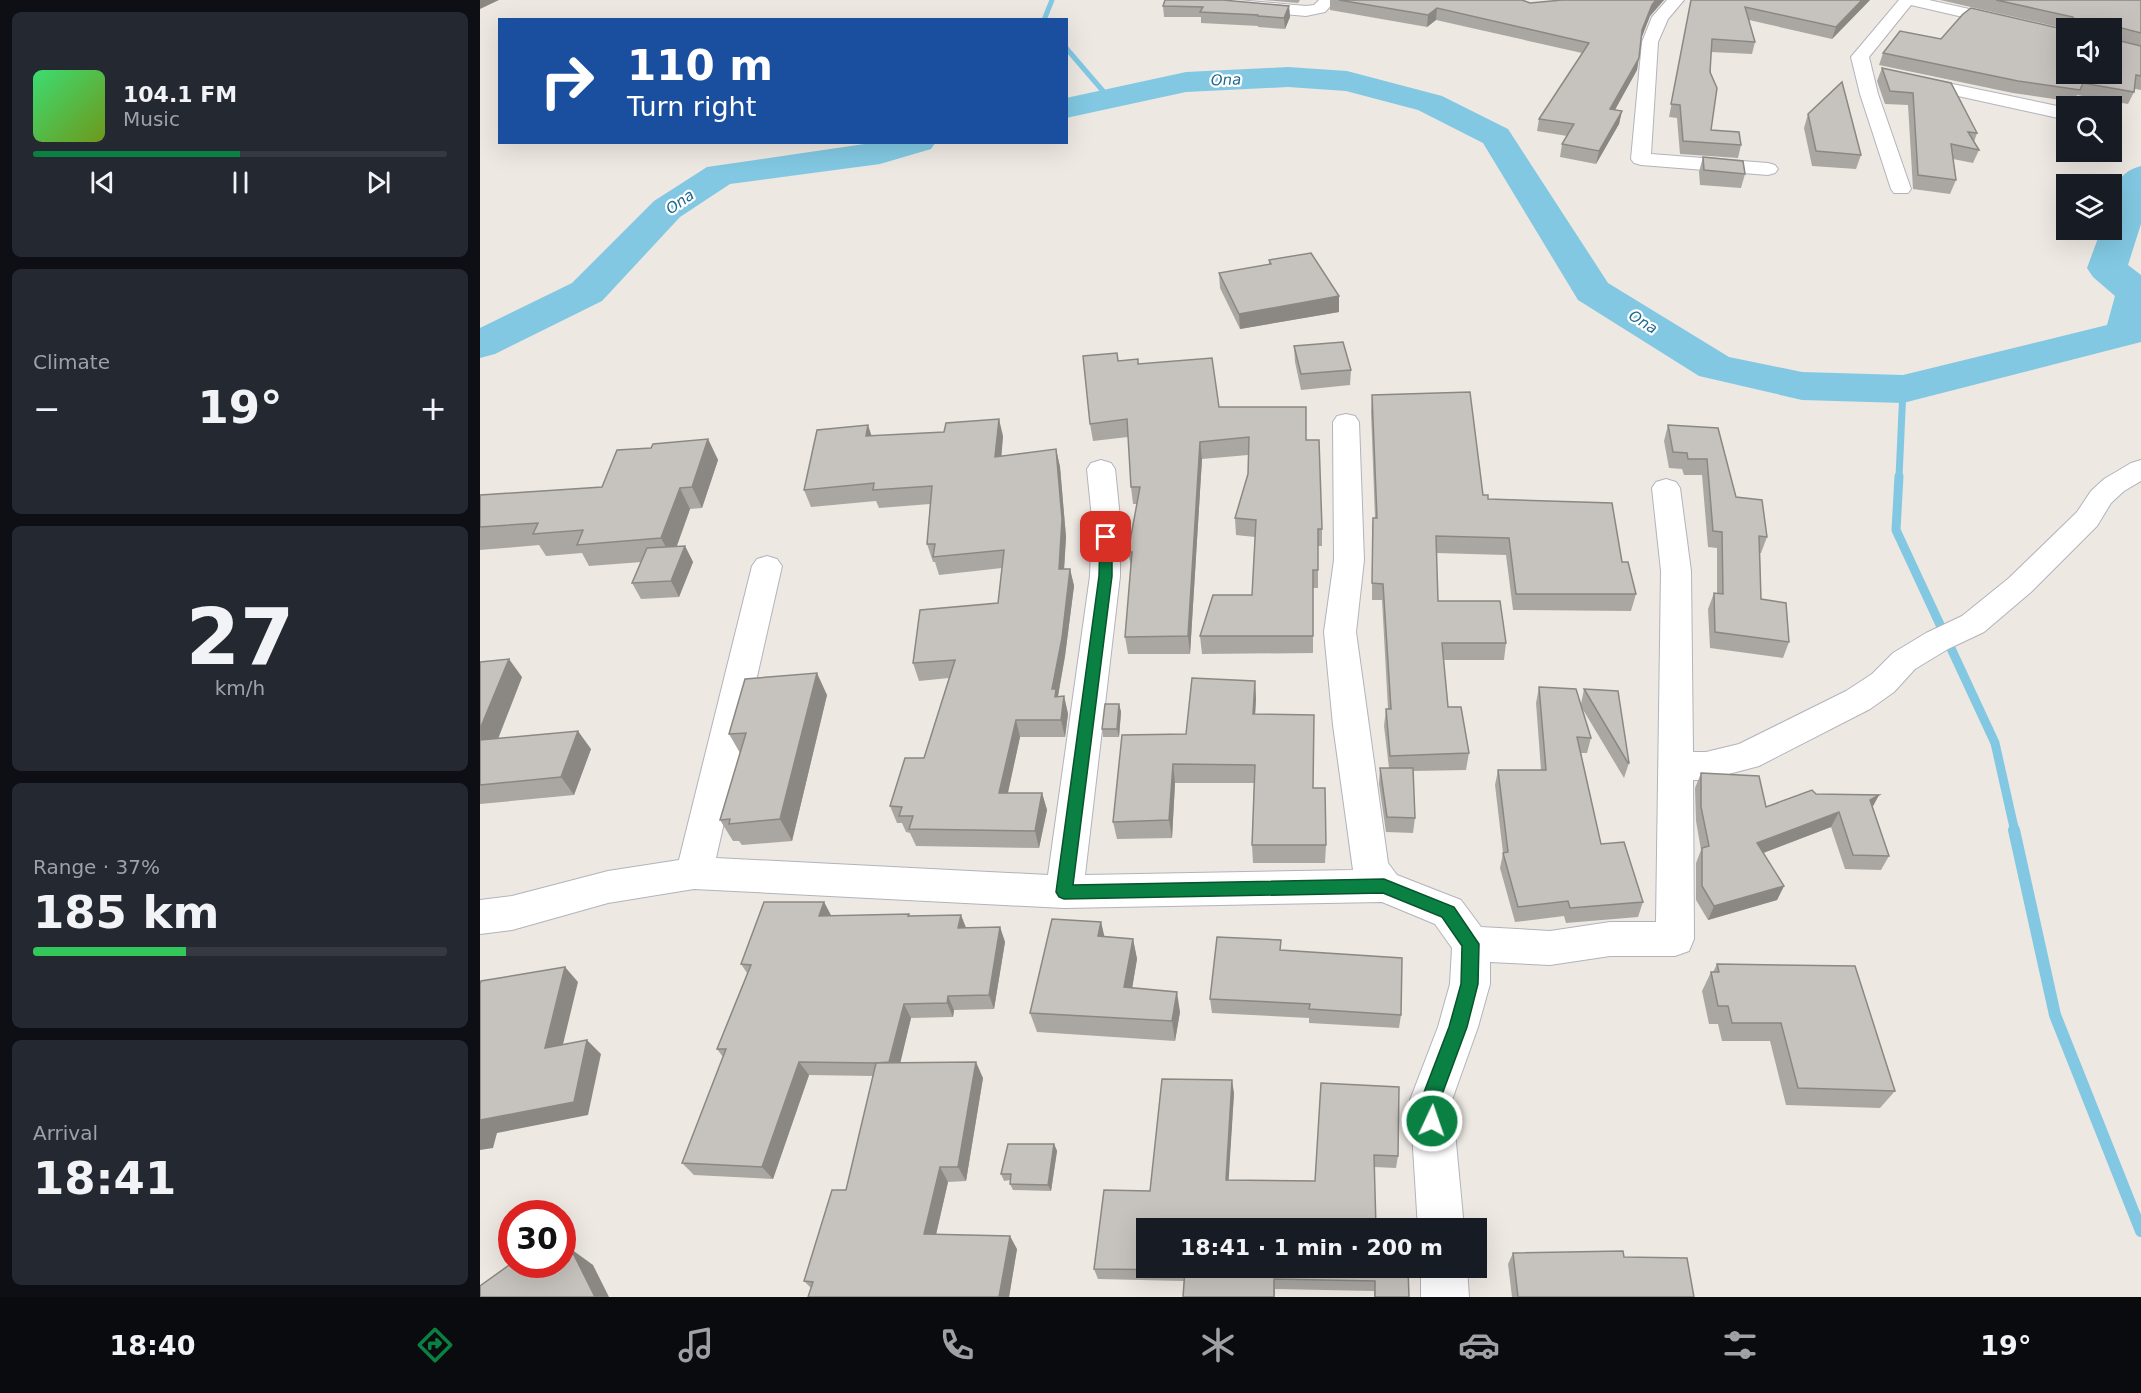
<!DOCTYPE html>
<meta charset="utf-8">
<style>
body{margin:0;font-family:"DejaVu Sans",sans-serif;background:#242831;color:#f1f3f6;height:100vh;display:flex;flex-direction:column;font-size:22px;white-space:nowrap}
*{box-sizing:border-box;margin:0}
p{font-size:20px;color:#9ea1a6}
.icon{flex:none;width:33px;height:33px;fill:none;stroke:currentColor;stroke-width:2;stroke-linecap:round;stroke-linejoin:round}
.map{position:relative;flex:1;overflow:hidden}
.panel{display:flex;flex-direction:column;gap:12px;padding:12px;background:#0d0f14;width:480px}
.panel>*{flex:none}
.hud{position:absolute;left:18px;top:18px;width:570px;height:126px;border-radius:0px;box-shadow:0 6px 24px #0002;background:#1a4fa0;color:#fff;overflow:hidden}
.controls{position:absolute;left:1576px;top:18px;display:grid;gap:12px}
.controls a{display:grid;place-items:center;width:66px;height:66px;border-radius:0px;background:#171b24;box-shadow:0 6px 24px #0002;font-size:30px}
.speed{position:absolute;left:18px;top:1200px;display:flex;gap:12px;font-size:30px;font-weight:700;text-align:center}
.speed>*{display:grid;place-content:center;width:78px;height:78px;border-radius:50%;background:#171b24;box-shadow:0 6px 24px #0002;line-height:1}
.speed .limit{border:9px solid #d22;background:#fff;color:#111}
.pin{position:absolute;display:grid;place-items:center;width:51px;height:51px;color:#fff;margin:-26px;border-radius:12px;box-shadow:0 3px 9px #0006}
.me{position:absolute;width:66px;margin:-33px;rotate:3deg;stroke-linejoin:round;filter:drop-shadow(0 0 4px #0008)}
.turn{display:flex;align-items:center;gap:21px;height:126px;padding:0 30px;font-size:27px}
.turn .icon{width:78px;height:78px;stroke-width:2.5}
.turn b{display:block;font-size:42px;line-height:51px}
.big{font-size:45px;font-weight:800;line-height:1.1}
.panel .card{flex:1;display:flex;flex-direction:column;justify-content:center;gap:9px;min-width:0;padding:0 21px;border-radius:9px;background:#242831}
.panel .dial{align-items:center;gap:0}
.dial b{font-size:78px;line-height:1}
.song{display:flex;align-items:center;gap:18px}
.cover{width:72px;height:72px;border-radius:9px;background:linear-gradient(135deg,hsl(140 70% 55%),hsl(80 70% 35%))}
.played{height:6px;border-radius:3px;background:linear-gradient(90deg,#0b8043 50%,#363941 50%)}
.keys{display:flex;justify-content:space-around;direction:ltr}
.heat{display:flex;justify-content:space-between;align-items:center;font-size:33px;direction:ltr}
.charge{height:9px;border-radius:4px;background:linear-gradient(90deg,#34c759 37%,#363941 0)}
.trip{position:absolute;left:656px;top:1218px;width:351px;height:60px;border-radius:0px;background:#171b24;box-shadow:0 6px 24px #0002;font-weight:800;line-height:60px;text-align:center}
.dock{display:flex;height:96px;justify-content:space-around;align-items:center;background:#090b0e;color:#9ea1a6}
.dock .icon{width:42px;height:42px}
.dock .on{color:#0b8043}
.dock b{font-size:27px;color:#f1f3f6}
main{display:flex;flex:1;min-height:0}
.map>svg:first-child{display:block}
.lines{fill:none;stroke-linecap:round;stroke-linejoin:round}
.stream-far3{stroke:#82c8e2;stroke-width:5}
.stream-far2{stroke:#82c8e2;stroke-width:7}
.stream-far1{stroke:#82c8e2;stroke-width:9}
.stream{stroke:#82c8e2;stroke-width:12}
.river{fill:#82c8e2;fill-rule:evenodd}
.street-casing{stroke:#b2b3bc;stroke-width:2}
.street{fill:#fff;fill-rule:evenodd}
.wall{fill:#aaa7a3}
.shaded-wall{fill:#8b8884}
.building{fill:#c6c2bd;stroke:#8b8884;stroke-width:1.5}
.route{fill:#0b8043;stroke:#07532c;stroke-width:1.5}
.labels{text-anchor:middle;stroke-width:4.5;stroke-linejoin:round;paint-order:stroke}
.far-water-label{font-size:15px;font-style:italic;fill:#1e6990;stroke:#fff}
</style>
<main>
<section class="panel">
<div class="card">
<div class="song"><i class="cover"></i><div><b>104.1 FM</b><p>Music</p></div></div>
<div class="played"></div>
<div class="keys"><svg class="icon" aria-label="previous" viewBox="0 0 24 24"><path d="M18 5L8 12l10 7zM5 5v14"/></svg><svg class="icon" aria-label="pause" viewBox="0 0 24 24"><path d="M8 5v14M16 5v14"/></svg><svg class="icon" aria-label="next" viewBox="0 0 24 24"><path d="M6 5l10 7-10 7zM19 5v14"/></svg></div>
</div>
<div class="card"><p>Climate</p>
<div class="heat"><a>−</a><b class="big">19°</b><a>+</a></div>
</div>
<div class="card dial"><b>27</b><p>km/h</p></div>
<div class="card"><p>Range · 37%</p><b class="big">185 km</b><div class="charge"></div></div>
<div class="card"><p>Arrival</p><b class="big">18:41</b></div>
</section>
<div class="map">
<svg width="1661" height="1297" viewBox="0 0 1661 1297">
<rect width="100%" height="100%" fill="#ede8e2"/>
<g class="lines">
<g class="stream-far3">
<polyline points="564,20 572,0"/>
<polyline points="586,48 629,98"/>
</g>
<polyline class="stream-far2" points="1419,477 1423,389"/>
<polyline class="stream-far1" points="1419,476 1416,530 1515,743 1535,832"/>
<polyline class="stream" points="1534,830 1575,1015 1661,1231"/>
<g class="river">
<path d="M808,67L867,71L962,96L1028,129L1128,283L1249,357L1322,372L1423,375L1627,325L1635,296L1613,277L1607,268L1621,230H1632C1632,203 1629,174 1661,166V224L1648,265L1661,275V342L1423,403L1322,400L1219,376L1098,300L1003,143L938,110L866,91L808,87L706,92L586,118V98L706,72Z"/>
<polygon points="398,142 456,142 451,149 400,164 250,184 200,217 122,301 15,354 0,358 0,328 92,283 174,201 227,167"/>
</g>
<g class="street-casing">
<g id="street">
<polygon points="696,0 757,0 826,6 834,5 839,0 856,0 845,12 826,16 704,5"/>
<polygon points="1187,0 1204,0 1188,19 1178,42 1171,154 1288,163 1295,165 1298,169 1295,173 1288,175 1161,165 1154,163 1151,159 1162,42 1172,17"/>
<polygon points="1419,0 1449,0 1587,31 1587,41 1431,5 1389,57 1398,94 1431,189 1428,193 1414,193 1411,189 1380,94 1371,57"/>
<polygon points="1434,76 1587,108 1587,120 1428,85 1425,81 1428,77"/>
<polygon points="866,414 875,416 879,422 884,560 876,632 908,863 917,875 981,900 1001,927 1070,931 1130,922 1176,922 1181,571 1172,488 1176,482 1186,479 1196,482 1200,488 1211,571 1213,752 1226,752 1259,744 1366,691 1392,674 1413,653 1446,633 1482,616 1529,578 1597,512 1611,491 1624,479 1651,463 1661,460 1661,481 1644,491 1631,503 1617,526 1551,592 1504,632 1468,649 1435,669 1414,692 1390,709 1279,766 1226,780 1213,780 1214,939 1209,951 1195,956 1130,956 1070,965 1010,962 1010,984 998,1027 972,1100 984,1228 938,1228 930,1100 958,1027 970,984 972,948 955,924 902,902 584,908 214,889 128,903 32,930 0,934 0,900 32,896 128,871 199,860 272,566 277,559 287,556 297,559 302,566 236,858 568,875 610,576 612,518 607,469 611,463 621,460 631,463 635,469 640,518 640,576 605,875 873,870 853,725 844,632 854,560 853,422 857,416"/>
<polygon points="941,1268 987,1268 989,1297 941,1297"/>
</g>
</g>
<use href="#street" class="street"/>
</g>
<g class="wall">
<polygon points="783,0 820,0 818,3"/>
<polygon points="850,0 1042,0 1050,3 1082,0 1184,0 1170,16 1161,38 1157,70 1135,110 1142,111 1139,124 1116,164 1080,157 1082,144 1087,136 1057,131 1059,119 1102,53 956,20 947,27 850,10"/>
<polygon points="1211,0 1390,0 1352,39 1269,20 1275,42 1272,54 1231,52 1231,130 1261,145 1258,158 1200,154 1197,118 1189,117"/>
<polygon points="1460,0 1661,0 1661,90 1655,89 1654,92 1648,104 1597,95 1594,102 1533,93 1399,65 1403,53 1587,74 1632,28 1587,29"/>
<polygon points="683,6 809,6 810,17 805,29 778,27 778,26 721,23 721,17 684,17"/>
<polygon points="1402,68 1497,133 1494,142 1499,150 1493,163 1473,159 1476,180 1470,194 1433,189 1428,105 1405,104 1397,81"/>
<polygon points="1328,114 1381,155 1376,169 1332,166 1324,128"/>
<polygon points="1223,157 1265,174 1261,188 1220,185 1219,172"/>
<polygon points="789,260 859,296 859,312 760,329 740,288 739,273 789,265"/>
<polygon points="814,346 871,370 870,385 821,390 815,362"/>
<polygon points="638,361 658,364 739,407 826,440 842,529 842,546 838,546 838,588 833,588 833,653 722,654 720,636 772,595 775,537 756,535 755,518 768,474 768,455 722,459 710,654 648,654 645,637 651,566 648,552 657,504 653,504 651,487 648,437 613,441 610,424"/>
<polygon points="892,395 1008,499 1142,562 1156,594 1151,611 1033,610 1026,555 956,553 958,601 1026,643 1024,660 963,660 968,707 989,753 986,770 933,771 935,818 933,833 906,832 899,784 900,768 909,768 904,726 906,709 908,709 902,600 892,600 892,535 893,518 895,518 891,412"/>
<polygon points="1188,425 1238,428 1256,497 1287,537 1281,553 1280,553 1281,599 1309,642 1303,658 1230,648 1228,609 1234,593 1237,593 1237,548 1228,547 1222,475 1204,475 1202,469 1189,468 1184,441"/>
<polygon points="392,436 523,436 521,456 576,449 580,467 586,537 584,569 590,569 594,586 585,656 578,696 584,696 588,714 585,737 540,737 528,793 562,793 567,810 559,848 436,846 430,833 426,832 422,823 417,823 410,806 444,758 469,678 439,681 433,663 518,603 522,568 459,575 455,562 453,562 447,544 450,504 399,508 396,501 331,507 324,490"/>
<polygon points="228,439 238,460 222,508 210,509 197,546 205,546 213,562 199,597 161,599 152,583 162,562 109,566 102,553 66,556 59,545 0,550 0,495 122,487 171,448"/>
<polygon points="0,662 42,677 18,739 111,749 94,795 0,804"/>
<polygon points="775,681 776,699 775,714 833,788 846,845 845,863 773,863 772,845 774,783 695,783 692,838 637,839 633,822"/>
<polygon points="1059,687 1101,704 1104,689 1149,763 1144,778 1102,708 1111,738 1107,753 1101,753 1121,844 1163,902 1158,917 1086,923 1084,916 1035,922 1020,868 1023,853 1015,785 1018,770 1061,770 1056,703"/>
<polygon points="347,695 312,841 262,845 259,841 253,841 240,820 260,753 249,734"/>
<polygon points="639,704 641,712 639,737 623,737 622,729"/>
<polygon points="1221,773 1286,807 1336,794 1399,795 1392,807 1409,856 1401,870 1365,869 1351,827 1283,853 1304,886 1297,900 1228,920 1216,900 1216,863 1221,850 1216,821 1215,788"/>
<polygon points="344,902 351,916 429,914 430,916 486,928 520,927 525,942 514,1009 474,1010 473,1017 431,1018 420,1062 503,1078 486,1181 468,1182 456,1234 537,1249 529,1297 328,1297 331,1288 324,1281 366,1190 393,1076 329,1075 293,1179 214,1175 202,1163 243,1057 237,1049 267,973 261,964"/>
<polygon points="621,922 624,937 653,939 657,959 652,988 700,1012 695,1041 557,1032 550,1013"/>
<polygon points="801,950 921,1015 919,1028 829,1023 829,1018 732,1013 730,999"/>
<polygon points="1237,964 1415,1091 1400,1108 1306,1105 1290,1041 1242,1041 1238,1024 1229,1024 1222,991 1231,972 1233,972"/>
<polygon points="841,1083 918,1156 916,1168 894,1167 666,1228 928,1268 929,1297 894,1297 894,1291 795,1289 795,1297 703,1297 704,1281 618,1279 614,1269 670,1191 754,1093 748,1180 835,1181"/>
<polygon points="574,1144 577,1151 571,1191 533,1190 530,1184 530,1180 524,1181 521,1174"/>
<polygon points="1033,1253 1144,1257 1214,1297 1032,1297 1028,1264"/>
</g>
<g class="shaded-wall">
<polygon points="0,0 19,0 0,9"/>
<polygon points="1176,0 1184,0 1170,16 1160,42 1162,30 1172,5"/>
<polygon points="1382,0 1390,0 1352,39 1356,27"/>
<polygon points="809,6 810,17 805,29 804,18"/>
<polygon points="957,8 956,20 947,27 948,15"/>
<polygon points="1159,58 1157,70 1128,122 1130,109"/>
<polygon points="1142,111 1139,124 1116,164 1119,151"/>
<polygon points="859,296 859,312 760,329 759,314"/>
<polygon points="519,419 523,436 520,474 515,457"/>
<polygon points="388,425 394,443 386,436"/>
<polygon points="228,439 238,460 222,508 212,487"/>
<polygon points="720,442 722,459 710,654 708,636"/>
<polygon points="576,449 580,467 586,537 583,587 579,569"/>
<polygon points="200,488 210,509 192,559 181,538"/>
<polygon points="205,546 213,562 199,597 191,581"/>
<polygon points="590,569 594,586 585,656 578,696 580,707 572,689"/>
<polygon points="29,659 42,677 10,759 0,747 0,729"/>
<polygon points="337,673 347,695 312,841 300,819"/>
<polygon points="775,681 776,699 774,733 773,714"/>
<polygon points="584,696 588,714 585,737 581,720"/>
<polygon points="639,704 641,712 639,737 637,729"/>
<polygon points="536,720 540,737 524,810 519,793"/>
<polygon points="98,731 111,749 94,795 81,777"/>
<polygon points="693,764 695,783 692,838 689,820"/>
<polygon points="562,793 567,810 559,848 555,831"/>
<polygon points="1399,795 1391,810 1390,800"/>
<polygon points="1359,812 1351,827 1270,858 1277,843"/>
<polygon points="1304,886 1297,900 1228,920 1234,906"/>
<polygon points="344,902 352,917 339,916"/>
<polygon points="481,915 487,930 478,928"/>
<polygon points="621,922 626,943 618,936"/>
<polygon points="520,927 525,942 514,1009 509,995"/>
<polygon points="653,939 657,959 649,1007 644,987"/>
<polygon points="85,967 98,982 79,1061 65,1048"/>
<polygon points="697,992 700,1012 695,1041 692,1021"/>
<polygon points="468,996 474,1010 473,1017 467,1003"/>
<polygon points="424,1004 431,1018 417,1077 409,1064"/>
<polygon points="107,1040 121,1054 108,1115 17,1133 13,1148 0,1150 0,1124 1,1120"/>
<polygon points="319,1062 329,1075 293,1179 282,1167"/>
<polygon points="496,1062 503,1078 486,1181 478,1167"/>
<polygon points="752,1080 754,1093 748,1191 746,1180"/>
<polygon points="574,1144 577,1151 571,1191 568,1185"/>
<polygon points="460,1167 468,1182 453,1248 444,1234"/>
<polygon points="530,1236 537,1249 529,1297 519,1297"/>
<polygon points="91,1249 113,1265 129,1297 115,1297"/>
</g>
<g class="building">
<polygon points="685,0 743,0 809,6 804,18 778,16 778,15 720,12 723,7 683,6"/>
<polygon points="859,0 1042,0 1050,3 1082,0 1176,0 1172,5 1162,30 1159,58 1130,109 1142,111 1119,151 1082,144 1094,124 1059,119 1109,43 957,8 948,15"/>
<polygon points="1211,0 1382,0 1356,27 1265,7 1275,42 1232,39 1230,72 1237,88 1231,130 1259,132 1261,145 1203,141 1200,105 1191,104"/>
<polygon points="1516,0 1661,0 1661,33 1638,27 1635,29 1636,40 1661,46 1661,76 1656,75 1654,92 1603,83 1600,90 1538,81 1403,53 1420,31 1461,39 1483,14 1491,8 1587,30 1587,74 1632,74 1632,28 1594,28 1593,17"/>
<polygon points="1402,68 1471,83 1497,133 1488,132 1499,150 1471,144 1476,180 1438,175 1433,93 1410,91"/>
<polygon points="1362,82 1381,155 1336,151 1328,114"/>
<polygon points="1223,157 1263,161 1265,174 1224,170"/>
<polygon points="831,253 859,296 759,314 739,273 791,264 789,260"/>
<polygon points="863,342 871,370 821,374 814,346"/>
<polygon points="637,353 638,361 658,359 658,364 732,358 739,407 826,407 826,440 839,440 842,529 838,529 838,570 833,570 833,636 720,636 733,595 772,595 776,520 755,518 768,474 769,437 720,442 708,636 645,637 652,552 648,552 660,487 651,487 647,419 610,424 603,356"/>
<polygon points="990,392 1003,495 1008,495 1008,499 1132,503 1142,562 1148,562 1156,594 1036,594 1029,538 956,536 958,601 1020,601 1026,643 962,643 968,707 981,707 989,753 910,756 906,709 911,709 903,584 892,583 893,518 897,518 892,395"/>
<polygon points="519,419 515,457 576,449 582,519 579,569 590,569 582,638 572,689 576,689 575,697 584,696 581,720 536,720 519,793 562,793 555,831 429,829 433,816 419,816 422,807 410,806 425,758 444,758 475,660 433,663 440,610 518,603 524,550 453,557 455,544 447,544 452,486 393,490 394,483 324,490 337,430 388,425 386,436 464,432 466,423"/>
<polygon points="1188,425 1238,428 1256,497 1282,500 1287,537 1279,536 1281,599 1306,603 1309,642 1235,632 1234,593 1243,594 1242,532 1233,531 1227,459 1208,459 1207,453 1193,452"/>
<polygon points="228,439 212,487 200,488 181,538 97,545 103,530 53,534 58,523 0,527 0,495 122,487 137,450 171,448 173,444"/>
<polygon points="205,546 191,581 152,583 167,548"/>
<polygon points="29,659 0,729 0,662"/>
<polygon points="337,673 300,819 249,824 250,819 240,820 266,733 249,734 265,679"/>
<polygon points="712,678 775,681 773,714 834,715 833,788 845,788 846,845 772,845 775,765 693,764 689,820 633,822 642,735 706,734"/>
<polygon points="1059,687 1096,689 1111,738 1097,737 1121,844 1144,842 1163,902 1090,908 1088,901 1038,907 1023,853 1028,852 1018,770 1066,770"/>
<polygon points="1104,689 1138,691 1149,763 1148,763"/>
<polygon points="625,704 639,704 637,729 622,729"/>
<polygon points="98,731 81,777 0,785 0,740"/>
<polygon points="900,768 933,768 935,818 907,817"/>
<polygon points="1221,773 1279,776 1286,807 1332,790 1336,794 1399,795 1390,800 1409,856 1373,855 1359,812 1277,843 1304,886 1234,906 1222,886 1222,848 1229,846 1221,807"/>
<polygon points="284,902 344,902 339,916 429,914 428,916 481,915 478,928 520,927 509,995 468,996 467,1003 424,1004 409,1062 396,1063 319,1062 282,1167 202,1163 246,1049 237,1049 271,965 261,964"/>
<polygon points="572,919 621,922 618,936 653,939 644,987 697,992 692,1021 550,1013"/>
<polygon points="737,937 801,940 800,950 922,958 921,1015 829,1009 830,1004 730,999"/>
<polygon points="1237,964 1375,966 1415,1091 1318,1088 1301,1023 1252,1023 1248,1006 1238,1006 1231,972 1239,972"/>
<polygon points="85,967 65,1048 107,1040 94,1102 1,1120 0,1124 0,984 1,981"/>
<polygon points="496,1062 478,1167 460,1167 444,1234 530,1236 519,1297 328,1297 333,1282 324,1281 352,1190 366,1190 396,1063"/>
<polygon points="682,1079 752,1080 746,1180 835,1181 841,1083 919,1087 918,1156 894,1155 896,1228 666,1228 666,1268 928,1268 929,1297 895,1297 895,1281 794,1279 794,1297 703,1297 705,1270 614,1269 624,1190 670,1191"/>
<polygon points="528,1144 574,1144 568,1185 530,1184 531,1174 521,1174"/>
<polygon points="91,1249 115,1297 0,1297 0,1286 32,1263 32,1264 82,1264 82,1255"/>
<polygon points="1143,1251 1144,1257 1207,1258 1214,1297 1038,1297 1033,1253"/>
</g>
<polygon class="route" points="626,533 632,537 632,576 593,885 904,879 974,907 999,944 998,984 987,1027 960,1100 961,1121 959,1128 952,1131 946,1128 941,1100 969,1027 981,984 982,946 962,917 903,893 584,899 579,897 576,892 619,576 620,537"/>
<g class="labels">
<g class="far-water-label">
<text transform="translate(746 80) rotate(-2)" y="5">Ona</text>
<text transform="translate(200 202) rotate(-35)" y="5">Ona</text>
<text transform="translate(1163 322) rotate(32)" y="5">Ona</text>
</g>
</g>
</svg>
<div class="controls">
<a><svg class="icon" aria-label="sound" viewBox="0 0 24 24"><path d="M4 9h4l5-4v14l-5-4H4zM17 9q2 3 0 6"/></svg></a>
<a><svg class="icon" aria-label="search" viewBox="0 0 24 24"><circle cx="10" cy="10" r="6"/><path d="M15 15l6 6"/></svg></a>
<a><svg class="icon" aria-label="layers" viewBox="0 0 24 24"><path d="M12 4l9 5-9 5-9-5zM3 14l9 5 9-5"/></svg></a>
</div>
<div class="speed"><div class="limit">30</div></div>
<div class="pin" style="left:626px;top:537px;background:#d93025"><svg class="icon" aria-label="arrive" viewBox="0 0 24 24"><path d="M6 21V4h12l-3 4 3 4H6"/></svg></div>
<svg class="me" style="left:952px;top:1121px" viewBox="-20 -20 40 40"><circle r="17" fill="#0b8043" stroke="#fff" stroke-width="3"/><path d="M0-11L8 9 0 5-8 9z" fill="#fff"/></svg>
<div class="trip">18:41 · 1 min · 200 m</div>
<div class="hud">
<div class="turn"><svg class="icon" aria-label="right" viewBox="0 0 24 24"><path d="M7 20v-9h11M14 6l5 5-5 5"/></svg><div><b>110 m</b>Turn right</div></div>
</div>
</div>
</main>
<nav class="dock">
<b>18:40</b>
<svg class="icon on" aria-label="directions" viewBox="0 0 24 24"><path d="M12 3l9 9-9 9-9-9zM9 14v-3h6M13 9l2 2-2 2"/></svg>
<svg class="icon" aria-label="music" viewBox="0 0 24 24"><path d="M9 18V5l10-2v13"/><circle cx="6" cy="18" r="3"/><circle cx="16" cy="16" r="3"/></svg>
<svg class="icon" aria-label="phone" viewBox="0 0 24 24"><path d="M5 4h4l2 5-3 2q2 4 5 5l2-3 5 2v4C11 20 4 13 5 4z"/></svg>
<svg class="icon" aria-label="climate" viewBox="0 0 24 24"><path d="M12 3v18M4 7l16 10M4 17L20 7"/></svg>
<svg class="icon" aria-label="car" viewBox="0 0 24 24"><path d="M5 17H2v-5l4-1 3-4h7l3 4 3 1v5h-3M9 17h6M6 11h13"/><circle cx="7" cy="17" r="2"/><circle cx="17" cy="17" r="2"/></svg>
<svg class="icon" aria-label="filters" viewBox="0 0 24 24"><path d="M4 7h16M4 17h16"/><circle cx="9" cy="7" r="2"/><circle cx="15" cy="17" r="2"/></svg>
<b>19°</b>
</nav>
